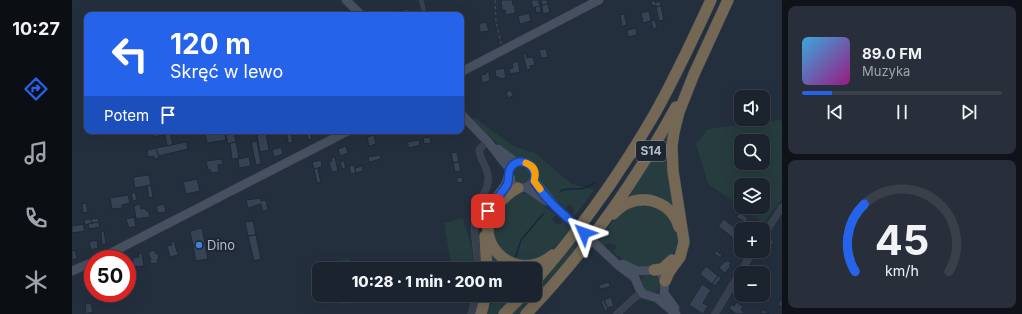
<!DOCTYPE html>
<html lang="pl">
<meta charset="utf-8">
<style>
body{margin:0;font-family:Inter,sans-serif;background:#282f3a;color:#f1f3f6;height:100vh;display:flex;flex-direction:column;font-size:15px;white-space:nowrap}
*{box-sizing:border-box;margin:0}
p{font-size:13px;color:#a0a4aa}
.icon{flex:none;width:22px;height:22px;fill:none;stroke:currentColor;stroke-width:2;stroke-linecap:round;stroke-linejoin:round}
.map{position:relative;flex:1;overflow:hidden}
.details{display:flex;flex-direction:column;gap:6px;padding:6px;background:#0f1319;width:240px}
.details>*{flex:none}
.top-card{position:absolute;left:12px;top:12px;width:380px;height:122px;border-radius:8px;box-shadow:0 4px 16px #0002,0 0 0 1px #39404a;background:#2563eb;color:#fff;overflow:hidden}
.controls{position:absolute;left:662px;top:90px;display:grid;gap:8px}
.controls a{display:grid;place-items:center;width:36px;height:36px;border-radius:8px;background:#1b232e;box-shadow:0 4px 16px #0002,0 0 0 1px #39404a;font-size:20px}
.speed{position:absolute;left:12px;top:250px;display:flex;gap:8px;font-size:20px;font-weight:700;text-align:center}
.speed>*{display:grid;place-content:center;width:52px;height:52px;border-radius:50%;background:#1b232e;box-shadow:0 4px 16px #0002,0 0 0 1px #39404a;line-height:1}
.speed .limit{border:6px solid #d22;background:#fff;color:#111}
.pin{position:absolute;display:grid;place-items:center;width:34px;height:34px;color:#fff;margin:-17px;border-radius:8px;box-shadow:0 2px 6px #0006}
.me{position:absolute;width:44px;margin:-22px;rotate:313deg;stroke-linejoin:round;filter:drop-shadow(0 0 3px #0008)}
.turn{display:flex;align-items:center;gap:14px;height:84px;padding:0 20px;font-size:18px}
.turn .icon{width:52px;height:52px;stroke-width:2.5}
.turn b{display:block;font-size:28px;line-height:34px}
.then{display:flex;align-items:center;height:38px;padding:0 20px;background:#0003;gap:8px;font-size:15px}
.details .card{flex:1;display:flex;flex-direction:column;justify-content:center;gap:6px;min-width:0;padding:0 14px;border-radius:8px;background:#282f3a}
.details .dial{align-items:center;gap:0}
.dial svg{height:104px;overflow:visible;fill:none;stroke:#39404a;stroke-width:7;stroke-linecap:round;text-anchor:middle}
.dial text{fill:#f1f3f6;stroke:none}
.song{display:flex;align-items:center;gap:12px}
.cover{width:48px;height:48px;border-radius:6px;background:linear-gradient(135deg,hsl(200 70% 55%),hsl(310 70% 35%))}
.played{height:4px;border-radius:2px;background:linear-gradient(90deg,#2563eb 15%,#39404a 15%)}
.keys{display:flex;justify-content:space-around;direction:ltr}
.trip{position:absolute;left:240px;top:262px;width:230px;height:40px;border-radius:8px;background:#1b232e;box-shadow:0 4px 16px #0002,0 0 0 1px #39404a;font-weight:800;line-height:40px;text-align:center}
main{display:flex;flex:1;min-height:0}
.menu{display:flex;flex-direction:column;width:72px;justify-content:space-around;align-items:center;background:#0b0e12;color:#a0a4aa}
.menu .icon{width:28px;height:28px}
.menu .current{color:#2563eb}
.menu b{font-size:18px;color:#f1f3f6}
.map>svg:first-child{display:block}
.green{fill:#263c3f;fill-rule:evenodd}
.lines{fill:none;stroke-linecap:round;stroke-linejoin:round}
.stream{stroke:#17263c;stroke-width:1.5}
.building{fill:#364354;stroke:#1f2835}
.lane-casing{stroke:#414a57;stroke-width:4}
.street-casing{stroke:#414a57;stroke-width:7}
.secondary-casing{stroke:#414a57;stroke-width:9}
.highway-casing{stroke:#434c59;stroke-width:12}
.path{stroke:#3f5557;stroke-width:1;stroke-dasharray:3 3;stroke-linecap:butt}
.lane{stroke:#38414e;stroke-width:3}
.street{stroke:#38414e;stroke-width:6}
.secondary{stroke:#465061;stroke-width:8}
.highway{stroke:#746855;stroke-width:11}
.secondary-bridge-casing{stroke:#414a57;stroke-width:9;stroke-linecap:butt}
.secondary-bridge{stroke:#465061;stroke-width:8}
.route-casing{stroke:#184099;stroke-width:10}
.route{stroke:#2563eb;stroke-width:7}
.slow{stroke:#f59e0b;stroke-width:7}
.shop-dot{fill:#3f7fe0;stroke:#1d2633;stroke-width:1.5}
.labels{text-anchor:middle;stroke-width:4;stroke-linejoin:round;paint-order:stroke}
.shield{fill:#1d2633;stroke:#878f9c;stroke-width:1}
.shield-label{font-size:12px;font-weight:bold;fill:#b4bcc9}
.poi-label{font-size:13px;fill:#b4bcc9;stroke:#1d2633;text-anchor:start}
</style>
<main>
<nav class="menu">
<b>10:27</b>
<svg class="icon current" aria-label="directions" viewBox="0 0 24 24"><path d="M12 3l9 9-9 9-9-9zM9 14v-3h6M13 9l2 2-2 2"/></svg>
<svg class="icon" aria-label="music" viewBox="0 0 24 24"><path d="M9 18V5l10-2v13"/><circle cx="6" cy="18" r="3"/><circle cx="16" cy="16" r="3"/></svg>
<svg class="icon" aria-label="phone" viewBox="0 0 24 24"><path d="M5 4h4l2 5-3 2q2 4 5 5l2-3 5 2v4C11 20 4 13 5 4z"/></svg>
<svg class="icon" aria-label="climate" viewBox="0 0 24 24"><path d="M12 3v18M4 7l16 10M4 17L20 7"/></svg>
</nav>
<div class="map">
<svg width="710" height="314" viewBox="0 0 710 314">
<rect width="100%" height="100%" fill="#242f3e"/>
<g class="green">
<polygon points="402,117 420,131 443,147 463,153 491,177 500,184 522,190 503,216 501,215 502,211 498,204 493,208 477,194 467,182 468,172 460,162 454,159 442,158 402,123"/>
<path d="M708,120L710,121V199L692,223L670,207H691V185H669V207L636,184L624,144L636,129ZM669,141H691V163H669Z"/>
<polygon points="597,131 604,209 554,198"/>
<circle cx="450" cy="175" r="10"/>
<polygon points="443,193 458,194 484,215 480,219 484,224 489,224 491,221 499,229 474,257 447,262 427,249 420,232 424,212"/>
<path d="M564,204C570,205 578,204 583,206C600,211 610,235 603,251C600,256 595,261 591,266L568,268L551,260L541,252L545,247L539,243H536L533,246L526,241L547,213Z"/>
<polygon points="391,218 400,249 402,269 380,269 372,223"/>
<polygon points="505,236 511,241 449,314 438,314 456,295 463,295 463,287"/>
<polygon points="419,252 435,266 436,269 418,269"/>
<polygon points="277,258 280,269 262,269 264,262"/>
<circle cx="579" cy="283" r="10"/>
<polygon points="268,295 286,295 287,299 270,305"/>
<polygon points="417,295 444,295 425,314 413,314 418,302 417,300"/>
</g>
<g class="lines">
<g class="stream">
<path d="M488,192L490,190C504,187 507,193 522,183"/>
<polyline points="443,259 449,240 471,214"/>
<polyline points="417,305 429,295"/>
</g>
</g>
<g class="building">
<polygon points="429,0 440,0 441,5 443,5 443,13 434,15 433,10 430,10"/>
<polygon points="461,0 466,0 468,6 461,8 459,1"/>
<polygon points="469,0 475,0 476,4 470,5"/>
<polygon points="583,0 583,3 588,1 589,6 584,7 584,5 580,6 579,1"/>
<polygon points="476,4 478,12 471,14 470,5"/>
<polygon points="468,6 469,12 464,13 463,7"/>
<polygon points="589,6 592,20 587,21 584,7"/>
<polygon points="337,9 339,14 327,15 326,11"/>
<polygon points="577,11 579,21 571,23 569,13"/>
<polygon points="457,13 459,21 448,24 446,16"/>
<polygon points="552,14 555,25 550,26 548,15"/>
<polygon points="583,20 585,28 581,29 579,21"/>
<polygon points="414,22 417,31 408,32 407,24"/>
<polygon points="564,28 565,35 556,37 555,30"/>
<polygon points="474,49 476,57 469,58 467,50"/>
<polygon points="451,54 454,54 455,58 461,57 463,65 458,66 459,69 455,70"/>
<polygon points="446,61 448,72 438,74 437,69 441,68 440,63"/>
<polygon points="432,68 434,78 427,79 427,77 424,77 423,70"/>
<polygon points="414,72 417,72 418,81 410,83 409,75 414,74"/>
<polygon points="389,81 392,87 389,90"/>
<polygon points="439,90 441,96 436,98 434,92"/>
<polygon points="391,94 394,101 391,105 389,103 389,95"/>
<polygon points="81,131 110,131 82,137"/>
<polygon points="133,131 152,131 154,140 135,143"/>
<polygon points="153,131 162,131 164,142 156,144"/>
<polygon points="214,131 219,131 221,142 216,143"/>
<polygon points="234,131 238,131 240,139 236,140"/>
<polygon points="194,133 197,150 188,152 185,135"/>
<polygon points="98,134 101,145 95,146 93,135"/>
<polygon points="302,135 304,144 297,146 295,137"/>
<polygon points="358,137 359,143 352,144 351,138"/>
<polygon points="347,140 348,145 337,148 335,142"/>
<polygon points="185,141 189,164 184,165 179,142"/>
<polygon points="114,142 116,149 86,156 84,148"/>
<polygon points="164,142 167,158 160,159 158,143"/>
<polygon points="274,146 276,153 268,156 266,149"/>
<polygon points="209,147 211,154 202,157 200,150"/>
<polygon points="84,148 87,158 82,159 82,156 76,157 75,150"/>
<polygon points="385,152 387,162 381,163 379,153"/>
<polygon points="308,155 309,159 297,162 296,157"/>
<polygon points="177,157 179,166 167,168 166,159"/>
<polygon points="263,157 266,171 260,172 257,162 260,161 259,158"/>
<polygon points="150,159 151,164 146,165 147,172 138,173 139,170 136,170 134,161"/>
<polygon points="249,160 250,167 242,169 240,162"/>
<polygon points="272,161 274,168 270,169 268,162"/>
<polygon points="387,162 389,171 383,172 381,163"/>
<polygon points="282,165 284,173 279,174 277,166"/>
<polygon points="290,166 291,171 284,173 283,168"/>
<polygon points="248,168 248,169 246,170 249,182 245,183 242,169"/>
<polygon points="77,175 79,185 63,188 61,177"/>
<polygon points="390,177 391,182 386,183 384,178"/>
<polygon points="125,179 128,191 114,194 111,182"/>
<polygon points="79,185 81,197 77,198 75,186"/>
<polygon points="63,192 65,200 61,201 59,194"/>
<polygon points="56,195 58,203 50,205 50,208 40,209 38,198"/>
<polygon points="189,198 189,201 194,200 196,210 191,211 189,204 176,208 174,200"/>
<polygon points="14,203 16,212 11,213 10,204"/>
<polygon points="68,204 69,209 73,208 74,211 76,210 78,217 64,219 62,206"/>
<polygon points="92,204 94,212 86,213 84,206"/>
<polygon points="668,212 676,219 674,221 677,224 679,221 685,225 682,229 679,228 676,229 671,225 673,222 664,217"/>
<polygon points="62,217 64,226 57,228 54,219"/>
<polygon points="26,218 27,222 20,223 19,219"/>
<polygon points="19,219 20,223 13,225 12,220"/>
<polygon points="652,219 668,232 662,239 646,226"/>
<polygon points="181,221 184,235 176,236 173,222"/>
<polygon points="27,222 28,227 17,229 16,224"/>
<polygon points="11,224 13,231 0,233 0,226"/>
<polygon points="130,228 136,259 124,261 118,231"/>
<polygon points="32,231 34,244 30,245 29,232"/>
<polygon points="668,232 669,233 669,245 662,239"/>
<polygon points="184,235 189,259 182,261 176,236"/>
<polygon points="697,238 702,242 696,250 691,245"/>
<polygon points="25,240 26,248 19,250 17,242"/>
<polygon points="102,241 106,255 98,257 95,246 100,245 99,242"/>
<polygon points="3,250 5,258 0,260 0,251"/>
<polygon points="83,250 84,254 86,253 87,259 85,259 86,263 78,264 78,261 79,260 76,252"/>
<polygon points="644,251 650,255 648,258 642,253"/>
<polygon points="70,253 72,266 65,267 65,266 61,266 61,258 67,257 66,254"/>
<polygon points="655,260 659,263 657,265 659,266 653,273 647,268 653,261 654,262"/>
<polygon points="634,266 646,276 640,284 628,274"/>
<polygon points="684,268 690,272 689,273 681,273"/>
<polygon points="646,276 649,278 643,286 640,284"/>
<polygon points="537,282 538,287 528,289 527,285"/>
<polygon points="630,284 639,290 631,303 636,306 631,314 617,305"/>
<polygon points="669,292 669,295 677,295 673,300 666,296"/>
<polygon points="539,297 542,306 535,308 532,300"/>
<polygon points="710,299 710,308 706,304"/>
<polygon points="532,300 536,310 533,311 529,301"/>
<polygon points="665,302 671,307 669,310 672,312 670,314 664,314 657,308 660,305 662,306"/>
<polygon points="19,303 21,312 14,314 13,304"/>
<polygon points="691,310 697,314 688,313"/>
</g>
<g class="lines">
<g class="lane-casing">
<polyline id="lane" points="349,0 353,15"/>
</g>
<g class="street-casing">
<g id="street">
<polyline points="691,236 710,207"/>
<path d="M406,269C405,251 400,228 404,211C407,198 418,189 416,176C415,167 408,159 407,150L415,141"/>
<polyline points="399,314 404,295"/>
<polyline points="545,314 569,292"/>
<polyline points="643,314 681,251"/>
</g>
</g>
<g class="secondary-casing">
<g id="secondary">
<polyline points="274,0 289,15"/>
<polyline points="389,72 527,0"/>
<polyline points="389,114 417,143 438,170"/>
<polyline points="426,149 445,163"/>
<circle cx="450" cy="175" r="13"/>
<polyline points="463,181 485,208 495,217"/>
<polyline points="455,188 474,201"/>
<polyline points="530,250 547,266 563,278 567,288 571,294 585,298 604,314"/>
<polyline points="27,259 276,131"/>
<polyline points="551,264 566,271 582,270 589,273 593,281 592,293 603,308"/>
<polyline points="0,271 21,262"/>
</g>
</g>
<g class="highway-casing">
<g id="highway">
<path d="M446,188C439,191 434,196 429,201C392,236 441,288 481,255"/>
<polyline points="427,196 435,185 437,178"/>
<path d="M541,214C546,209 550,205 556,203C577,194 601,205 607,227"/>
<polyline points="413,236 415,269"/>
<polyline points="582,270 590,269 600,260"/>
<path d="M463,281C508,230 548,174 582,115C603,78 621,39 639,0"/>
<polyline points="593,281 597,272 608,257 612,242 601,171 600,146 602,132 607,112 622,74 656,0"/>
<polyline points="409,314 414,295"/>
<polyline points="432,314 451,295"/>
<path d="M454,314C513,253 563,182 604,107"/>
</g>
</g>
<polyline class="path" points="423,0 424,21 429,44"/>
<use href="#lane" class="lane"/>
<use href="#street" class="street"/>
<use href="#secondary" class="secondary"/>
<use href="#highway" class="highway"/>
<g class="secondary-bridge-casing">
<polyline id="secondary-bridge" points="495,217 530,250"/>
</g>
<use href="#secondary-bridge" class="secondary-bridge"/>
</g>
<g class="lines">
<g class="route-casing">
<path id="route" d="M416,211L435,185C438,179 435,172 439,167C449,155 466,166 462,181C474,201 496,218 512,233"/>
</g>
<use href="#route" class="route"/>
<path class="slow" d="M454,163C462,166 465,172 462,181L468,189"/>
</g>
<circle class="shop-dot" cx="127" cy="245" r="4"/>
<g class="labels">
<rect class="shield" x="564" y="141" width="30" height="20" rx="3"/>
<g class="shield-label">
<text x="579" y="155">S14</text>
</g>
<g class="poi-label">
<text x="135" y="250">Dino</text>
</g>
</g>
</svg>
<div class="controls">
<a><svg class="icon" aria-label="sound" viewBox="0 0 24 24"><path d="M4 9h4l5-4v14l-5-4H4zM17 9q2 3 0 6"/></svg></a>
<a><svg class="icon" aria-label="search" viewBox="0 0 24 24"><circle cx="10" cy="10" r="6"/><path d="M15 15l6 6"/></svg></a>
<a><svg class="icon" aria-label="layers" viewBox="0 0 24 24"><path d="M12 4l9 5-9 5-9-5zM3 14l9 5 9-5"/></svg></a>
<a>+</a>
<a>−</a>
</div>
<div class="speed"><div class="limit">50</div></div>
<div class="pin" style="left:416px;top:211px;background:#d93025"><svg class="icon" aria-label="arrive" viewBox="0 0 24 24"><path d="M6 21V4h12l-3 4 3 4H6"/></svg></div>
<svg class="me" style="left:512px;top:233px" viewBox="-20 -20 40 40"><path d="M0-17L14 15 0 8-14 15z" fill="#2563eb" stroke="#fff" stroke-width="4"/></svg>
<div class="trip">10:28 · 1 min · 200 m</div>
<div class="top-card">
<div class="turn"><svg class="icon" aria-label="left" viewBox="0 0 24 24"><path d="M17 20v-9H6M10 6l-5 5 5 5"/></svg><div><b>120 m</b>Skręć w lewo</div></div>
<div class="then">Potem<svg class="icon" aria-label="arrive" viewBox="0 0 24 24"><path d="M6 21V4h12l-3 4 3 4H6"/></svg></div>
</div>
</div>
<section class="details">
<div class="card">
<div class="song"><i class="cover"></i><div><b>89.0 FM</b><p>Muzyka</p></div></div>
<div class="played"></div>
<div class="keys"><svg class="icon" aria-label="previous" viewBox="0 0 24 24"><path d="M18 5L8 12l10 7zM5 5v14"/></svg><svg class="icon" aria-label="pause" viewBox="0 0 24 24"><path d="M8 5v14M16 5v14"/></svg><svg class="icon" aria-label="next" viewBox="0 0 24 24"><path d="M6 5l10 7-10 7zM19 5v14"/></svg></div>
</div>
<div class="card dial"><svg viewBox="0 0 100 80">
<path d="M14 69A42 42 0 1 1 86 69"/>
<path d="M14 69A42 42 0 0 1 21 17" stroke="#2563eb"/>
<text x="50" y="56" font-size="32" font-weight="700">45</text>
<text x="50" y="72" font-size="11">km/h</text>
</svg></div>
</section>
</main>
